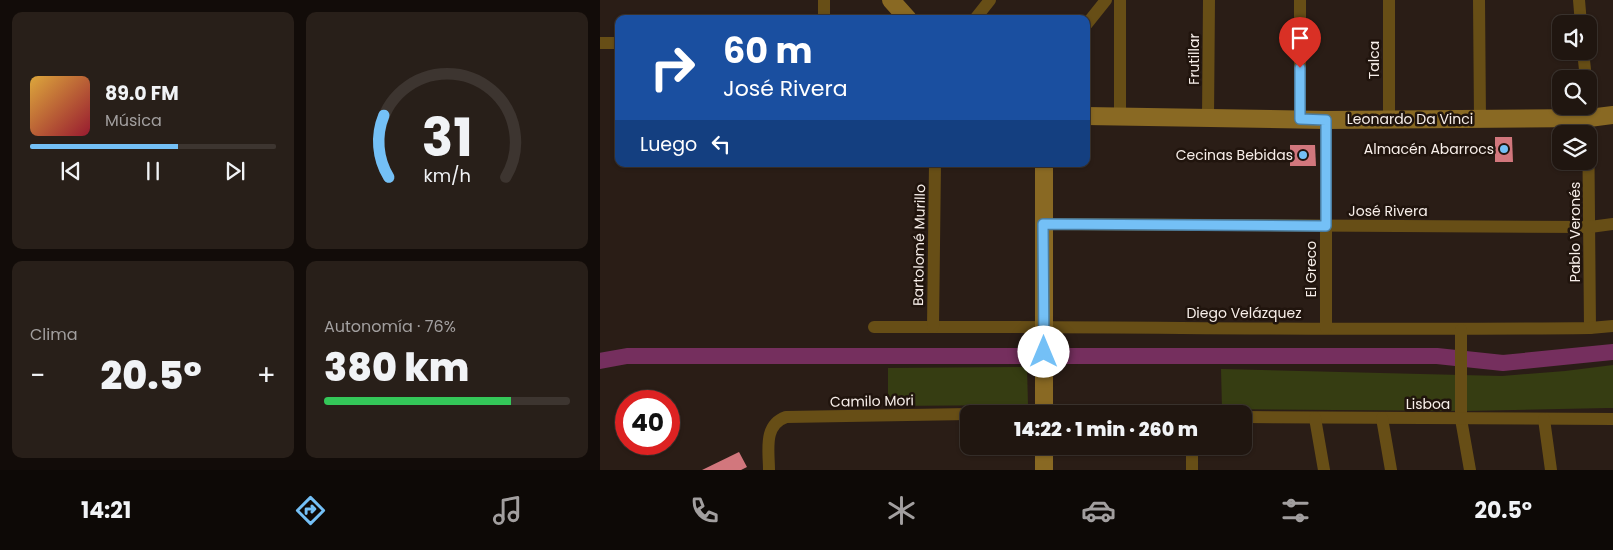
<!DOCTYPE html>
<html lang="es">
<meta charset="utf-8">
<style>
body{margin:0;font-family:Poppins,sans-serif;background:#281f19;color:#f1f3f6;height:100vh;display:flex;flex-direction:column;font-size:19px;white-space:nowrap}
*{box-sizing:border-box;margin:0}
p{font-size:16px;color:#a29f9f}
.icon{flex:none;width:28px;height:28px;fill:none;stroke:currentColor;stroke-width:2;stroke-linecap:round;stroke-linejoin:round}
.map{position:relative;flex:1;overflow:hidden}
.sheet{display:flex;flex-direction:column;gap:12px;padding:12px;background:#120c09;width:600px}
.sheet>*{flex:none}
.banner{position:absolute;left:15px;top:15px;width:475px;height:152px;border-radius:10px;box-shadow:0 1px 4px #0004,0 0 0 1px #3d3530;background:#1a4fa0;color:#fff;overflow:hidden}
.tools{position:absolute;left:952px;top:15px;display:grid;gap:10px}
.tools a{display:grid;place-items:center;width:45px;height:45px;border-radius:10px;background:#201610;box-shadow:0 1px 4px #0004,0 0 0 1px #3d3530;font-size:25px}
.speed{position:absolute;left:15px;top:390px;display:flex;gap:10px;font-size:25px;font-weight:700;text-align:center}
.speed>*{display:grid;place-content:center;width:65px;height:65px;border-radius:50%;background:#201610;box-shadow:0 1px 4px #0004,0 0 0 1px #3d3530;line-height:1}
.speed .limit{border:8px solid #d22;background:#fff;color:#111}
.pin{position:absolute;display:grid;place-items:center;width:42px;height:42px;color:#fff;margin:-51px -21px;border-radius:50% 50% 50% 0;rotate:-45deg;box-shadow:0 0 5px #0007}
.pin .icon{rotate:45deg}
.me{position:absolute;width:55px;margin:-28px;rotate:0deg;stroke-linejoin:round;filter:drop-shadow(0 0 4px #0008)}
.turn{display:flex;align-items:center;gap:18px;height:105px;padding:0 25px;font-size:22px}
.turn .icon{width:65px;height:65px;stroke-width:2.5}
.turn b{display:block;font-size:35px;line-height:42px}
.then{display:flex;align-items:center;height:48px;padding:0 25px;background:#0003;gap:10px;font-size:19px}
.big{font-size:38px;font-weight:800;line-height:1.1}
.sheet .widget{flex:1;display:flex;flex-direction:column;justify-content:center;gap:8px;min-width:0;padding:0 18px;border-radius:10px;background:#281f19}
.sheet .dial{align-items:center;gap:0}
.dial svg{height:130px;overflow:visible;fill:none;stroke:#3d3530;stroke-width:7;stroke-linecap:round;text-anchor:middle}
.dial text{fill:#f1f3f6;stroke:none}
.song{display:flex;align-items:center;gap:15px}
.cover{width:60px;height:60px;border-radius:8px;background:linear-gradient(135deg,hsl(40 70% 55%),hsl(350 70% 35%))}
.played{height:5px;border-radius:2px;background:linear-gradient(90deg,#74c0f6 60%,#3d3530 60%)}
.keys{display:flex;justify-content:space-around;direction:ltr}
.heat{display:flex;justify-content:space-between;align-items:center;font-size:28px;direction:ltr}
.charge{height:8px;border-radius:4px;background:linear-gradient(90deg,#34c759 76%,#3d3530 0)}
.sheet .tiles{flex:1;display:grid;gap:12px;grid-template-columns:repeat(2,1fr)}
.trip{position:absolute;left:360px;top:405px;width:292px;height:50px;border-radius:10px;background:#201610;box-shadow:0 1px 4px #0004,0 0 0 1px #3d3530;font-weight:800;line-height:50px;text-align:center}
.dock{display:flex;height:80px;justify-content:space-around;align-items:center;background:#0d0906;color:#a29f9f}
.dock .icon{width:35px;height:35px}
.dock .selected{color:#74c0f6}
.dock b{font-size:22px;color:#f1f3f6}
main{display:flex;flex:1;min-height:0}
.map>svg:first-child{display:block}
.green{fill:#363d12}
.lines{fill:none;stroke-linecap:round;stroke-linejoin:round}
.canal{stroke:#752f5e;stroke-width:16}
.building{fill:#d2777d}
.street{stroke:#674e16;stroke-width:12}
.secondary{stroke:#896923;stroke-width:18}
.route-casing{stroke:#4b7da0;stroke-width:12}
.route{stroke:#74c0f6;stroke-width:9}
.poi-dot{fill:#74c0f6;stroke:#20140d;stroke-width:2}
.labels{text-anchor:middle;stroke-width:5;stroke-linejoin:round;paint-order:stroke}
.street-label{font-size:14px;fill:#f7eee9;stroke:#20140d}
.poi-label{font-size:14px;fill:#f7eee9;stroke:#20140d;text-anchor:end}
</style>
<main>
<section class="sheet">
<div class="tiles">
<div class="widget">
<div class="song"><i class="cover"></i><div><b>89.0 FM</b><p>Música</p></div></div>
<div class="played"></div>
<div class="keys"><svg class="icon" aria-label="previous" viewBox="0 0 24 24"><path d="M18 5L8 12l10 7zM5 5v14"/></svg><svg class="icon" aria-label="pause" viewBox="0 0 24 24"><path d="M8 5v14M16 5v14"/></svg><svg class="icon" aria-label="next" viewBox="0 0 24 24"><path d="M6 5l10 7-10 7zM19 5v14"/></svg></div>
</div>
<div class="widget dial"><svg viewBox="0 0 100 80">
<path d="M14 69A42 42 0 1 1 86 69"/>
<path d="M14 69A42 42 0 0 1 11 31" stroke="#74c0f6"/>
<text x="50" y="56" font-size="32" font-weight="700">31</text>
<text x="50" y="72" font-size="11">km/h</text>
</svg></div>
<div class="widget"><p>Clima</p>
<div class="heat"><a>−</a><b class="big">20.5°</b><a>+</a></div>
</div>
<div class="widget"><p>Autonomía · 76%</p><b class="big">380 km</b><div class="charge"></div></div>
</div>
</section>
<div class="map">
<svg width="1013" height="470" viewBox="0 0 1013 470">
<rect width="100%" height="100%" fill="#2a1d16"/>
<g class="green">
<polygon points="1013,365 1013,408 1008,408 866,411 622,409 621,369 902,376 965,371"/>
<polygon points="427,367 428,405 288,406 288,368"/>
</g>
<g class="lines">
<polyline class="canal" points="0,361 27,356 837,356 903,363 1013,352"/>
</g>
<g class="building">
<polygon points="895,137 912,137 913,162 895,162"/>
<polygon points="690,145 715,145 716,166 690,166"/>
<polygon points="139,452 147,467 141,470 102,470"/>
</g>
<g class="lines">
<g class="street">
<polyline points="520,0 520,116"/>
<polyline points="700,0 700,119"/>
<polyline points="789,0 789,120"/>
<polyline points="879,0 880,119"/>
<polyline points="979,0 981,24"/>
<polyline points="224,19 224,0"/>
<polyline points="375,19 390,0"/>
<polyline points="486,25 506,0"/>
<polyline points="0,43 19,43"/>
<polyline points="983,51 986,79"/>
<polyline points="988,106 990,328"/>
<polyline points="608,118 609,0"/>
<polyline points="443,224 990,227 1013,224"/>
<path d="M274,327C513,326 752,331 990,328L1013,326"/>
<polyline points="333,327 335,164"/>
<polyline points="726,328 726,120"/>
<polyline points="861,330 861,419 870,470"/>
<polyline points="403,414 526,414"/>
<polyline points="644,417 1013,419"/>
<polyline points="715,418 724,470"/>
<polyline points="782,418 791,470"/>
<polyline points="944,419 951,470"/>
<polyline points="592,446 592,470"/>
<path d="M169,470C169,451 163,425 186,417L369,414"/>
</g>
<g class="secondary">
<polyline points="291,0 308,19"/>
<polyline points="486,116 726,120 989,118 1013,115"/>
<polyline points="444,164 444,414"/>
<polyline points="444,470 444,446"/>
</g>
</g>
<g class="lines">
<g class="route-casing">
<polyline id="route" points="444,352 443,224 726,226 726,120 700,119 700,68"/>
</g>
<use href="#route" class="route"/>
</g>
<g class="poi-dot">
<circle cx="904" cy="149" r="5"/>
<circle cx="703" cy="155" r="5"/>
</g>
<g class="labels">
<g class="street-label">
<text transform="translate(594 59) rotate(-90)" y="5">Frutillar</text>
<text transform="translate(774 60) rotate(-90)" y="5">Talca</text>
<text x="810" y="124">Leonardo Da Vinci</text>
<text x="788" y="216">José Rivera</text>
<text transform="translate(975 232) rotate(-90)" y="5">Pablo Veronés</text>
<text transform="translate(319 245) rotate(-89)" y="5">Bartolomé Murillo</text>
<text transform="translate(711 269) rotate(-90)" y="5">El Greco</text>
<text x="644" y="318">Diego Velázquez</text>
<text transform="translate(272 401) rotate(-1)" y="5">Camilo Mori</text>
<text x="828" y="409">Lisboa</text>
</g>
<g class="poi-label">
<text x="894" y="154">Almacén Abarrocs</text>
<text x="693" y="160">Cecinas Bebidas</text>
</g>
</g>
</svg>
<div class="tools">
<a><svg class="icon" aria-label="sound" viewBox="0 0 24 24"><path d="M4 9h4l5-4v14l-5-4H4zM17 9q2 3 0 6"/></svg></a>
<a><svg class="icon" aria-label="search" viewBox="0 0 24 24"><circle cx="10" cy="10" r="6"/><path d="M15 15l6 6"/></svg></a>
<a><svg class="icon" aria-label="layers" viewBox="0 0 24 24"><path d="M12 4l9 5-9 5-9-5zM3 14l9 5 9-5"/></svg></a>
</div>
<div class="speed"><div class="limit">40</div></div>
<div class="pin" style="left:700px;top:68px;background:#d93025"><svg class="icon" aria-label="arrive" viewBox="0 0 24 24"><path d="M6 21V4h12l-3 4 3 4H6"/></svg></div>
<svg class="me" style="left:444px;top:352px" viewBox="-20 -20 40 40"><circle r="19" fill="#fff"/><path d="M0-13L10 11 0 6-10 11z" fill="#74c0f6"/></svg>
<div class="trip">14:22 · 1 min · 260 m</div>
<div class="banner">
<div class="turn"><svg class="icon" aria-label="right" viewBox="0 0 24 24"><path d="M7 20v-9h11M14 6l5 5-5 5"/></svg><div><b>60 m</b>José Rivera</div></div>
<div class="then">Luego<svg class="icon" aria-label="left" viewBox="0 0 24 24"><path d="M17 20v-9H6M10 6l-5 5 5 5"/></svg></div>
</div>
</div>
</main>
<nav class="dock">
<b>14:21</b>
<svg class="icon selected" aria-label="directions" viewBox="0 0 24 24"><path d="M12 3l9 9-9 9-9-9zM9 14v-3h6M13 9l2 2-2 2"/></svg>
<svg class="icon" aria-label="music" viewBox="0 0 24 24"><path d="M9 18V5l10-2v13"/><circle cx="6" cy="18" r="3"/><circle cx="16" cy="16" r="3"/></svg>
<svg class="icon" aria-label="phone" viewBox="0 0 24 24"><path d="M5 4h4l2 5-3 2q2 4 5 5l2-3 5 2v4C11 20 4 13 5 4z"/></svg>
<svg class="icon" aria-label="climate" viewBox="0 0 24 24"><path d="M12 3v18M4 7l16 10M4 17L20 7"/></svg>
<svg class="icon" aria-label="car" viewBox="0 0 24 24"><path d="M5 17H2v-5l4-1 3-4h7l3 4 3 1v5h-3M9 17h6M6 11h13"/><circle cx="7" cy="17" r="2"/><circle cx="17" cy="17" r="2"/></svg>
<svg class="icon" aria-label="filters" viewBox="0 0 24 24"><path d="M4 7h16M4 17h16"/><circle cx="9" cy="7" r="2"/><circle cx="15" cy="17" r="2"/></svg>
<b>20.5°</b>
</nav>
